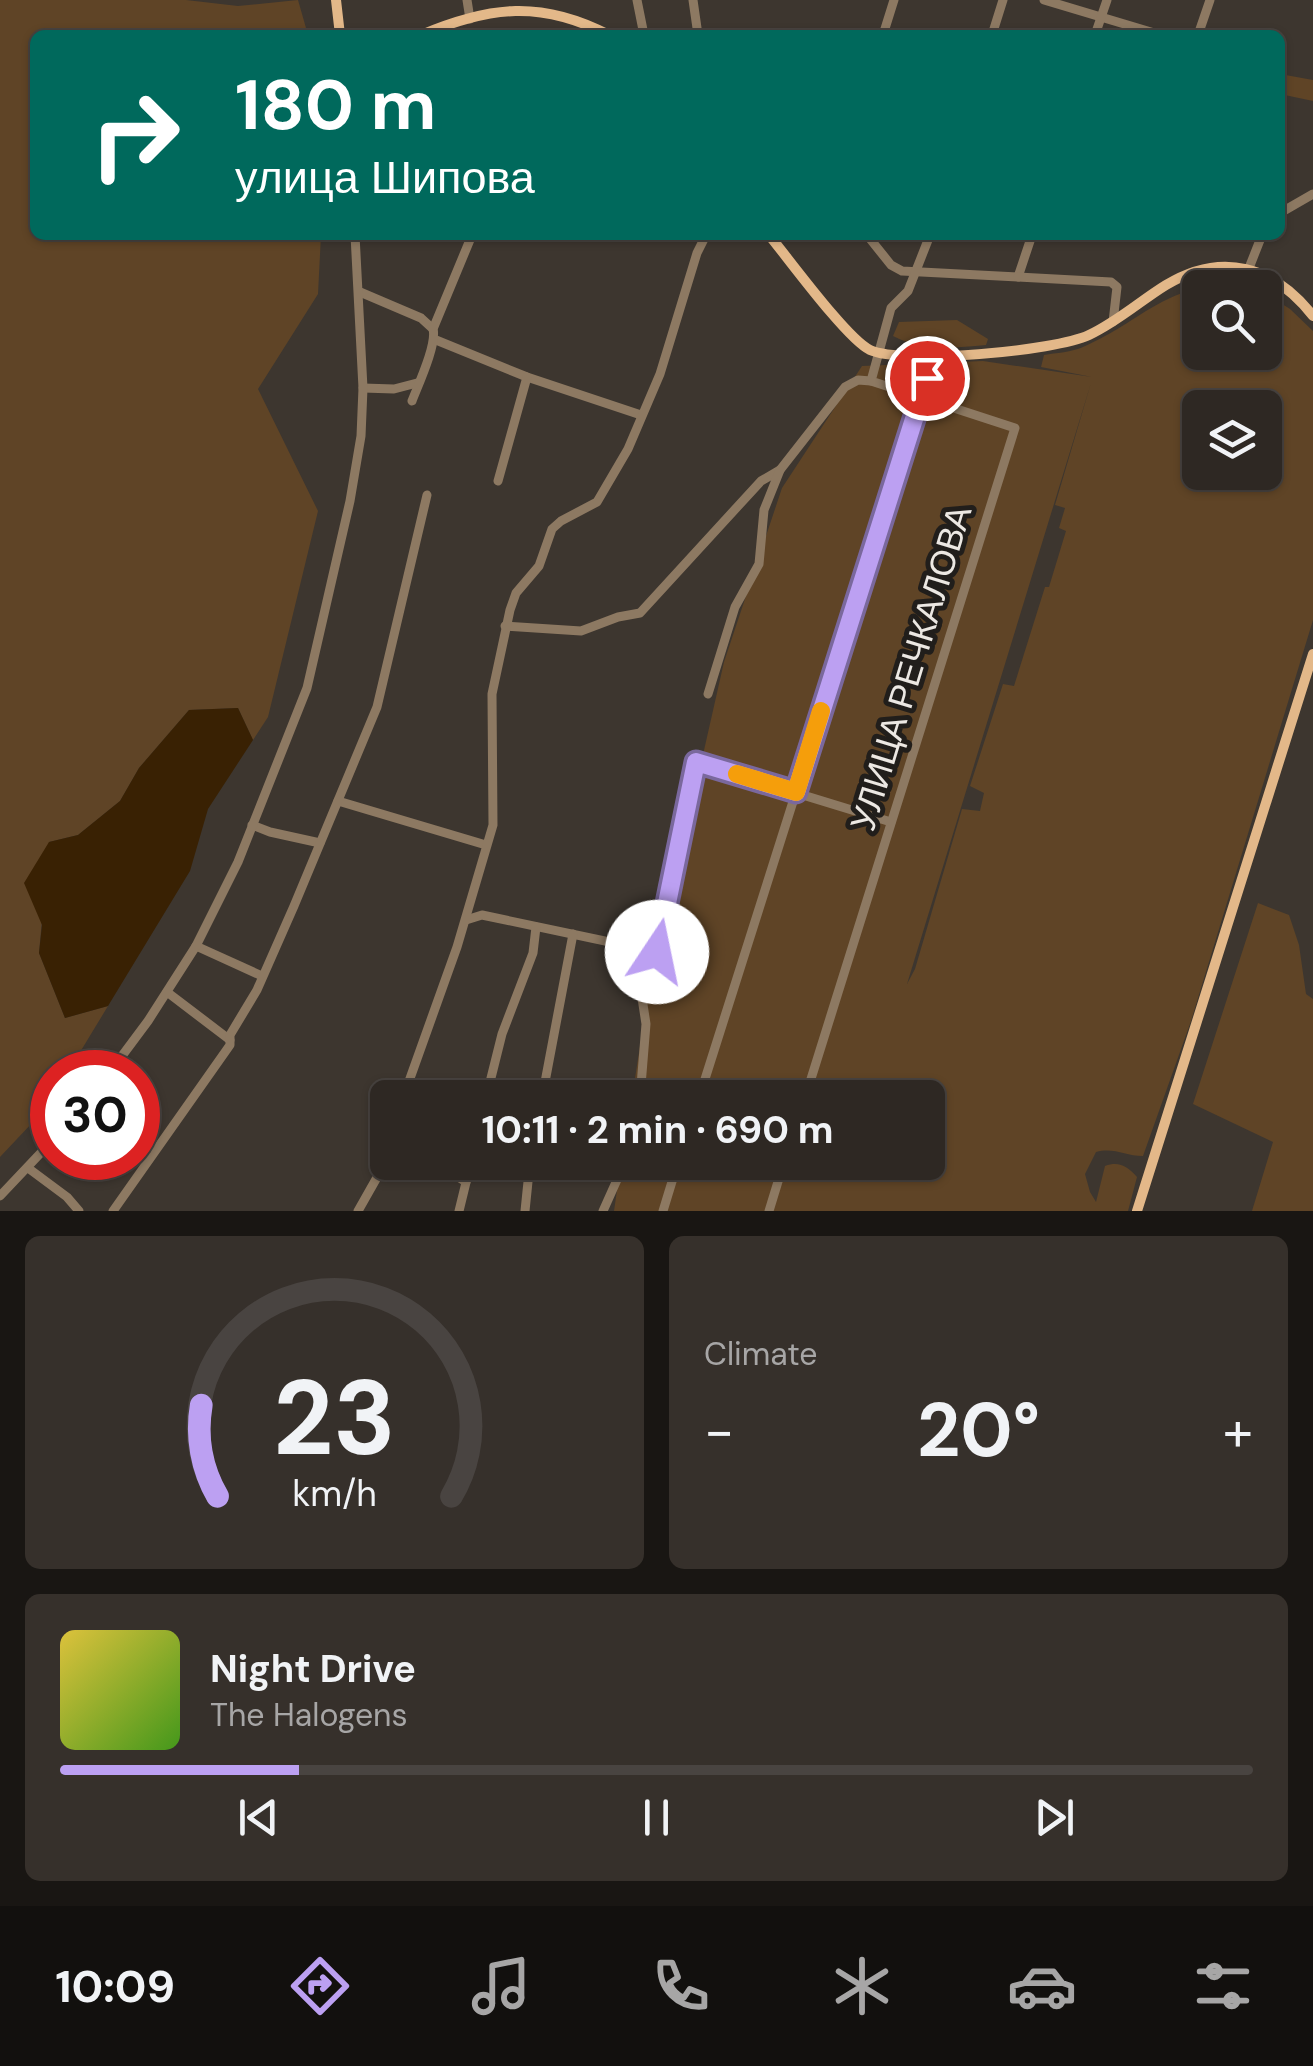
<!DOCTYPE html>
<meta charset="utf-8">
<style>
body{margin:0;font-family:"DM Sans",sans-serif;background:#36302b;color:#f1f3f6;height:100vh;display:flex;flex-direction:column;font-size:38px;white-space:nowrap}
*{box-sizing:border-box;margin:0}
p{font-size:32px;color:#a7a6a6}
.icon{flex:none;width:55px;height:55px;fill:none;stroke:currentColor;stroke-width:2;stroke-linecap:round;stroke-linejoin:round}
.map{position:relative;height:1211px;overflow:hidden}
.panel{display:flex;flex-direction:column;gap:25px;padding:25px;background:#191613;flex:1}
.panel>*{flex:none}
.guide{position:absolute;left:30px;top:30px;width:1255px;height:210px;border-radius:15px;box-shadow:0 2px 8px #0004,0 0 0 2px #494441;background:#00695c;color:#fff;overflow:hidden}
.controls{position:absolute;left:1182px;top:270px;display:grid;gap:20px}
.controls a{display:grid;place-items:center;width:100px;height:100px;border-radius:15px;background:#2e2823;box-shadow:0 2px 8px #0004,0 0 0 2px #494441;font-size:50px}
.speed{position:absolute;left:30px;top:1050px;display:flex;gap:20px;font-size:50px;font-weight:700;text-align:center}
.speed>*{display:grid;place-content:center;width:130px;height:130px;border-radius:50%;background:#2e2823;box-shadow:0 2px 8px #0004,0 0 0 2px #494441;line-height:1}
.speed .limit{border:15px solid #d22;background:#fff;color:#111}
.pin{position:absolute;display:grid;place-items:center;width:85px;height:85px;color:#fff;margin:-42px;border:5px solid #fff;border-radius:50%;box-shadow:0 2px 10px #0007}
.me{position:absolute;width:110px;margin:-55px;rotate:11deg;stroke-linejoin:round;filter:drop-shadow(0 0 8px #0008)}
.turn{display:flex;align-items:center;gap:35px;height:210px;padding:0 40px;font-size:45px}
.turn .icon{width:130px;height:130px;stroke-width:2.5}
.turn b{display:block;font-size:70px;line-height:85px}
.big{font-size:75px;font-weight:700;line-height:1.1}
.panel .widget{flex:1;display:flex;flex-direction:column;justify-content:center;gap:15px;min-width:0;padding:0 35px;border-radius:15px;background:#36302b}
.panel .dial{align-items:center;gap:0}
.dial svg{height:260px;overflow:visible;fill:none;stroke:#494441;stroke-width:7;stroke-linecap:round;text-anchor:middle}
.dial text{fill:#f1f3f6;stroke:none}
.song{display:flex;align-items:center;gap:30px}
.cover{width:120px;height:120px;border-radius:15px;background:linear-gradient(135deg,hsl(50 70% 55%),hsl(100 70% 35%))}
.played{height:10px;border-radius:5px;background:linear-gradient(90deg,#bca0f2 20%,#494441 20%)}
.keys{display:flex;justify-content:space-around;direction:ltr}
.heat{display:flex;justify-content:space-between;align-items:center;font-size:55px;direction:ltr}
.panel .tiles{flex:1;display:grid;gap:25px;grid-template-columns:1fr 1fr}
.widget:last-child{grid-column:span 2}
.trip{position:absolute;left:370px;top:1080px;width:575px;height:100px;border-radius:15px;background:#2e2823;box-shadow:0 2px 8px #0004,0 0 0 2px #494441;font-weight:700;line-height:100px;text-align:center}
.tab-bar{display:flex;height:160px;justify-content:space-around;align-items:center;background:#12100e;color:#a7a6a6}
.tab-bar .icon{width:70px;height:70px}
.tab-bar .active{color:#bca0f2}
.tab-bar b{font-size:45px;color:#f1f3f6}
.map>svg:first-child{display:block}
.green{fill:#5f4426;fill-rule:evenodd}
.water{fill:#392103}
.lines{fill:none;stroke-linecap:round;stroke-linejoin:round}
.minor{stroke:#8d7962;stroke-width:9}
.major{stroke:#e3b889;stroke-width:10}
.route-casing{stroke:#7a689d;stroke-width:25}
.route{stroke:#bca0f2;stroke-width:18}
.slow{stroke:#f59e0b;stroke-width:18}
.labels{text-anchor:middle;stroke-width:10;stroke-linejoin:round;paint-order:stroke}
.street-label{font-size:35px;fill:#ece8e3;stroke:#211e1b}
</style>
<div class="map">
<svg width="1313" height="1211" viewBox="0 0 1313 1211">
<rect width="100%" height="100%" fill="#3d362f"/>
<g class="green">
<polygon points="0,0 186,0 238,6 298,0 308,35 35,35 35,235 321,235 318,294 258,389 318,511 268,717 253,740 238,708 189,710 139,768 120,801 78,835 49,842 39,953 65,1018 108,1006 68,1072 52,1072 52,1098 49,1105 0,1157"/>
<polygon points="1280,74 1313,80 1313,101 1280,94"/>
<path d="M1237,284L1247,287L1200,288V352H1265V293L1290,309L1313,331V620L1191,1021L1143,1156C1125,1156 1114,1147 1096,1152L1085,1174L1090,1192L1096,1202L1105,1166C1119,1161 1127,1166 1137,1177L1128,1211H614L621,1163L928,1162V1098L632,1097L647,1002L724,662L782,488L862,366L983,361L1092,377L1041,367L1044,355C1056,353 1072,352 1083,347C1145,320 1160,286 1237,284ZM1091,383L1055,505L1065,508L1059,528L1066,531L1049,587H1045L1014,686L1003,684L970,786L984,793L980,811L962,809L915,969L907,984ZM1200,408H1265V472H1200Z"/>
<path d="M957,320L988,339L986,345C952,348 925,352 893,336L899,322Z"/>
<polygon points="1258,903 1289,915 1299,945 1306,994 1313,999 1313,1211 1252,1211 1273,1142 1193,1104"/>
</g>
<polygon class="water" points="238,708 253,740 208,809 190,871 108,1006 65,1018 39,953 42,925 24,883 49,842 78,835 120,801 139,768 189,710"/>
<g class="lines">
<g class="minor">
<polyline points="467,0 470,19"/>
<polyline points="637,0 644,35"/>
<polyline points="693,0 698,35"/>
<polyline points="1044,0 1161,35"/>
<polyline points="883,35 894,0"/>
<polyline points="992,35 1003,0"/>
<polyline points="1095,35 1107,0"/>
<polyline points="1198,35 1210,0"/>
<polyline points="1280,213 1313,194"/>
<polyline points="867,235 891,265 902,271 1018,277 1032,235"/>
<polyline points="1249,268 1262,235"/>
<polyline points="1018,277 1111,282 1117,287 1113,322"/>
<polyline points="360,292 421,318 433,329"/>
<polyline points="436,340 527,377 641,415"/>
<polyline points="363,388 394,389 417,383"/>
<path d="M412,401C419,383 437,344 433,329L472,235"/>
<polyline points="498,481 527,377"/>
<polyline points="505,626 581,631 618,617 640,613 761,481 780,470"/>
<polyline points="708,694 735,607 759,564 764,510 780,470 845,387 858,380 871,381"/>
<polyline points="338,801 486,845"/>
<polyline points="252,825 270,832 320,843"/>
<polyline points="466,920 482,915 657,952 695,762 891,822"/>
<polyline points="196,946 262,976"/>
<polyline points="167,992 230,1040"/>
<polyline points="110,1072 148,1021 196,946 238,862 307,688 350,501 361,436 363,388 355,235"/>
<polyline points="403,1098 457,947 493,825 492,694 510,610 516,593 539,566 552,529 561,521 597,502 628,449 660,374 697,253 706,235"/>
<polyline points="486,1098 502,1034 533,953 536,927"/>
<polyline points="542,1098 573,934"/>
<polyline points="640,1098 646,1024 642,998 648,967 643,951"/>
<polyline points="699,1098 927,379"/>
<polyline points="805,1098 1015,428 871,381 891,308 908,291 930,235"/>
<polyline points="434,1162 466,1182"/>
<polyline points="28,1168 67,1197 79,1211"/>
<polyline points="0,1196 52,1141"/>
<polyline points="113,1211 230,1045 230,1035 257,990 294,906 377,707 427,495"/>
<polyline points="358,1211 388,1158"/>
<polyline points="459,1211 471,1162"/>
<polyline points="525,1211 530,1162"/>
<polyline points="603,1211 625,1162"/>
<polyline points="663,1211 678,1162"/>
<polyline points="769,1211 784,1162"/>
</g>
<g class="major">
<polyline points="336,0 340,35"/>
<path d="M421,35C490,6 541,0 609,35"/>
<path d="M769,235C788,258 847,339 870,350C903,365 1055,351 1089,335C1117,322 1140,301 1166,285C1222,251 1274,266 1313,316"/>
<polyline points="1137,1211 1313,654"/>
</g>
</g>
<g class="lines">
<g class="route-casing">
<polyline id="route" points="657,952 696,762 796,792 927,378"/>
</g>
<use href="#route" class="route"/>
<polyline class="slow" points="737,774 796,792 821,711"/>
</g>
<g class="labels">
<g class="street-label">
<text transform="translate(911 668) rotate(-73)" y="12">УЛИЦА РЕЧКАЛОВА</text>
</g>
</g>
</svg>
<div class="controls">
<a><svg class="icon" aria-label="search" viewBox="0 0 24 24"><circle cx="10" cy="10" r="6"/><path d="M15 15l6 6"/></svg></a>
<a><svg class="icon" aria-label="layers" viewBox="0 0 24 24"><path d="M12 4l9 5-9 5-9-5zM3 14l9 5 9-5"/></svg></a>
</div>
<div class="speed"><div class="limit">30</div></div>
<div class="pin" style="left:927px;top:378px;background:#d93025"><svg class="icon" aria-label="arrive" viewBox="0 0 24 24"><path d="M6 21V4h12l-3 4 3 4H6"/></svg></div>
<svg class="me" style="left:657px;top:952px" viewBox="-20 -20 40 40"><circle r="19" fill="#fff"/><path d="M0-13L10 11 0 6-10 11z" fill="#bca0f2"/></svg>
<div class="trip">10:11 · 2 min · 690 m</div>
<div class="guide">
<div class="turn"><svg class="icon" aria-label="right" viewBox="0 0 24 24"><path d="M7 20v-9h11M14 6l5 5-5 5"/></svg><div><b>180 m</b>улица Шипова</div></div>
</div>
</div>
<section class="panel">
<div class="tiles">
<div class="widget dial"><svg viewBox="0 0 100 80">
<path d="M14 69A42 42 0 1 1 86 69"/>
<path d="M14 69A42 42 0 0 1 9 41" stroke="#bca0f2"/>
<text x="50" y="56" font-size="32" font-weight="700">23</text>
<text x="50" y="72" font-size="11">km/h</text>
</svg></div>
<div class="widget"><p>Climate</p>
<div class="heat"><a>−</a><b class="big">20°</b><a>+</a></div>
</div>
<div class="widget">
<div class="song"><i class="cover"></i><div><b>Night Drive</b><p>The Halogens</p></div></div>
<div class="played"></div>
<div class="keys"><svg class="icon" aria-label="previous" viewBox="0 0 24 24"><path d="M18 5L8 12l10 7zM5 5v14"/></svg><svg class="icon" aria-label="pause" viewBox="0 0 24 24"><path d="M8 5v14M16 5v14"/></svg><svg class="icon" aria-label="next" viewBox="0 0 24 24"><path d="M6 5l10 7-10 7zM19 5v14"/></svg></div>
</div>
</div>
</section>
<nav class="tab-bar">
<b>10:09</b>
<svg class="icon active" aria-label="directions" viewBox="0 0 24 24"><path d="M12 3l9 9-9 9-9-9zM9 14v-3h6M13 9l2 2-2 2"/></svg>
<svg class="icon" aria-label="music" viewBox="0 0 24 24"><path d="M9 18V5l10-2v13"/><circle cx="6" cy="18" r="3"/><circle cx="16" cy="16" r="3"/></svg>
<svg class="icon" aria-label="phone" viewBox="0 0 24 24"><path d="M5 4h4l2 5-3 2q2 4 5 5l2-3 5 2v4C11 20 4 13 5 4z"/></svg>
<svg class="icon" aria-label="climate" viewBox="0 0 24 24"><path d="M12 3v18M4 7l16 10M4 17L20 7"/></svg>
<svg class="icon" aria-label="car" viewBox="0 0 24 24"><path d="M5 17H2v-5l4-1 3-4h7l3 4 3 1v5h-3M9 17h6M6 11h13"/><circle cx="7" cy="17" r="2"/><circle cx="17" cy="17" r="2"/></svg>
<svg class="icon" aria-label="filters" viewBox="0 0 24 24"><path d="M4 7h16M4 17h16"/><circle cx="9" cy="7" r="2"/><circle cx="15" cy="17" r="2"/></svg>
</nav>
